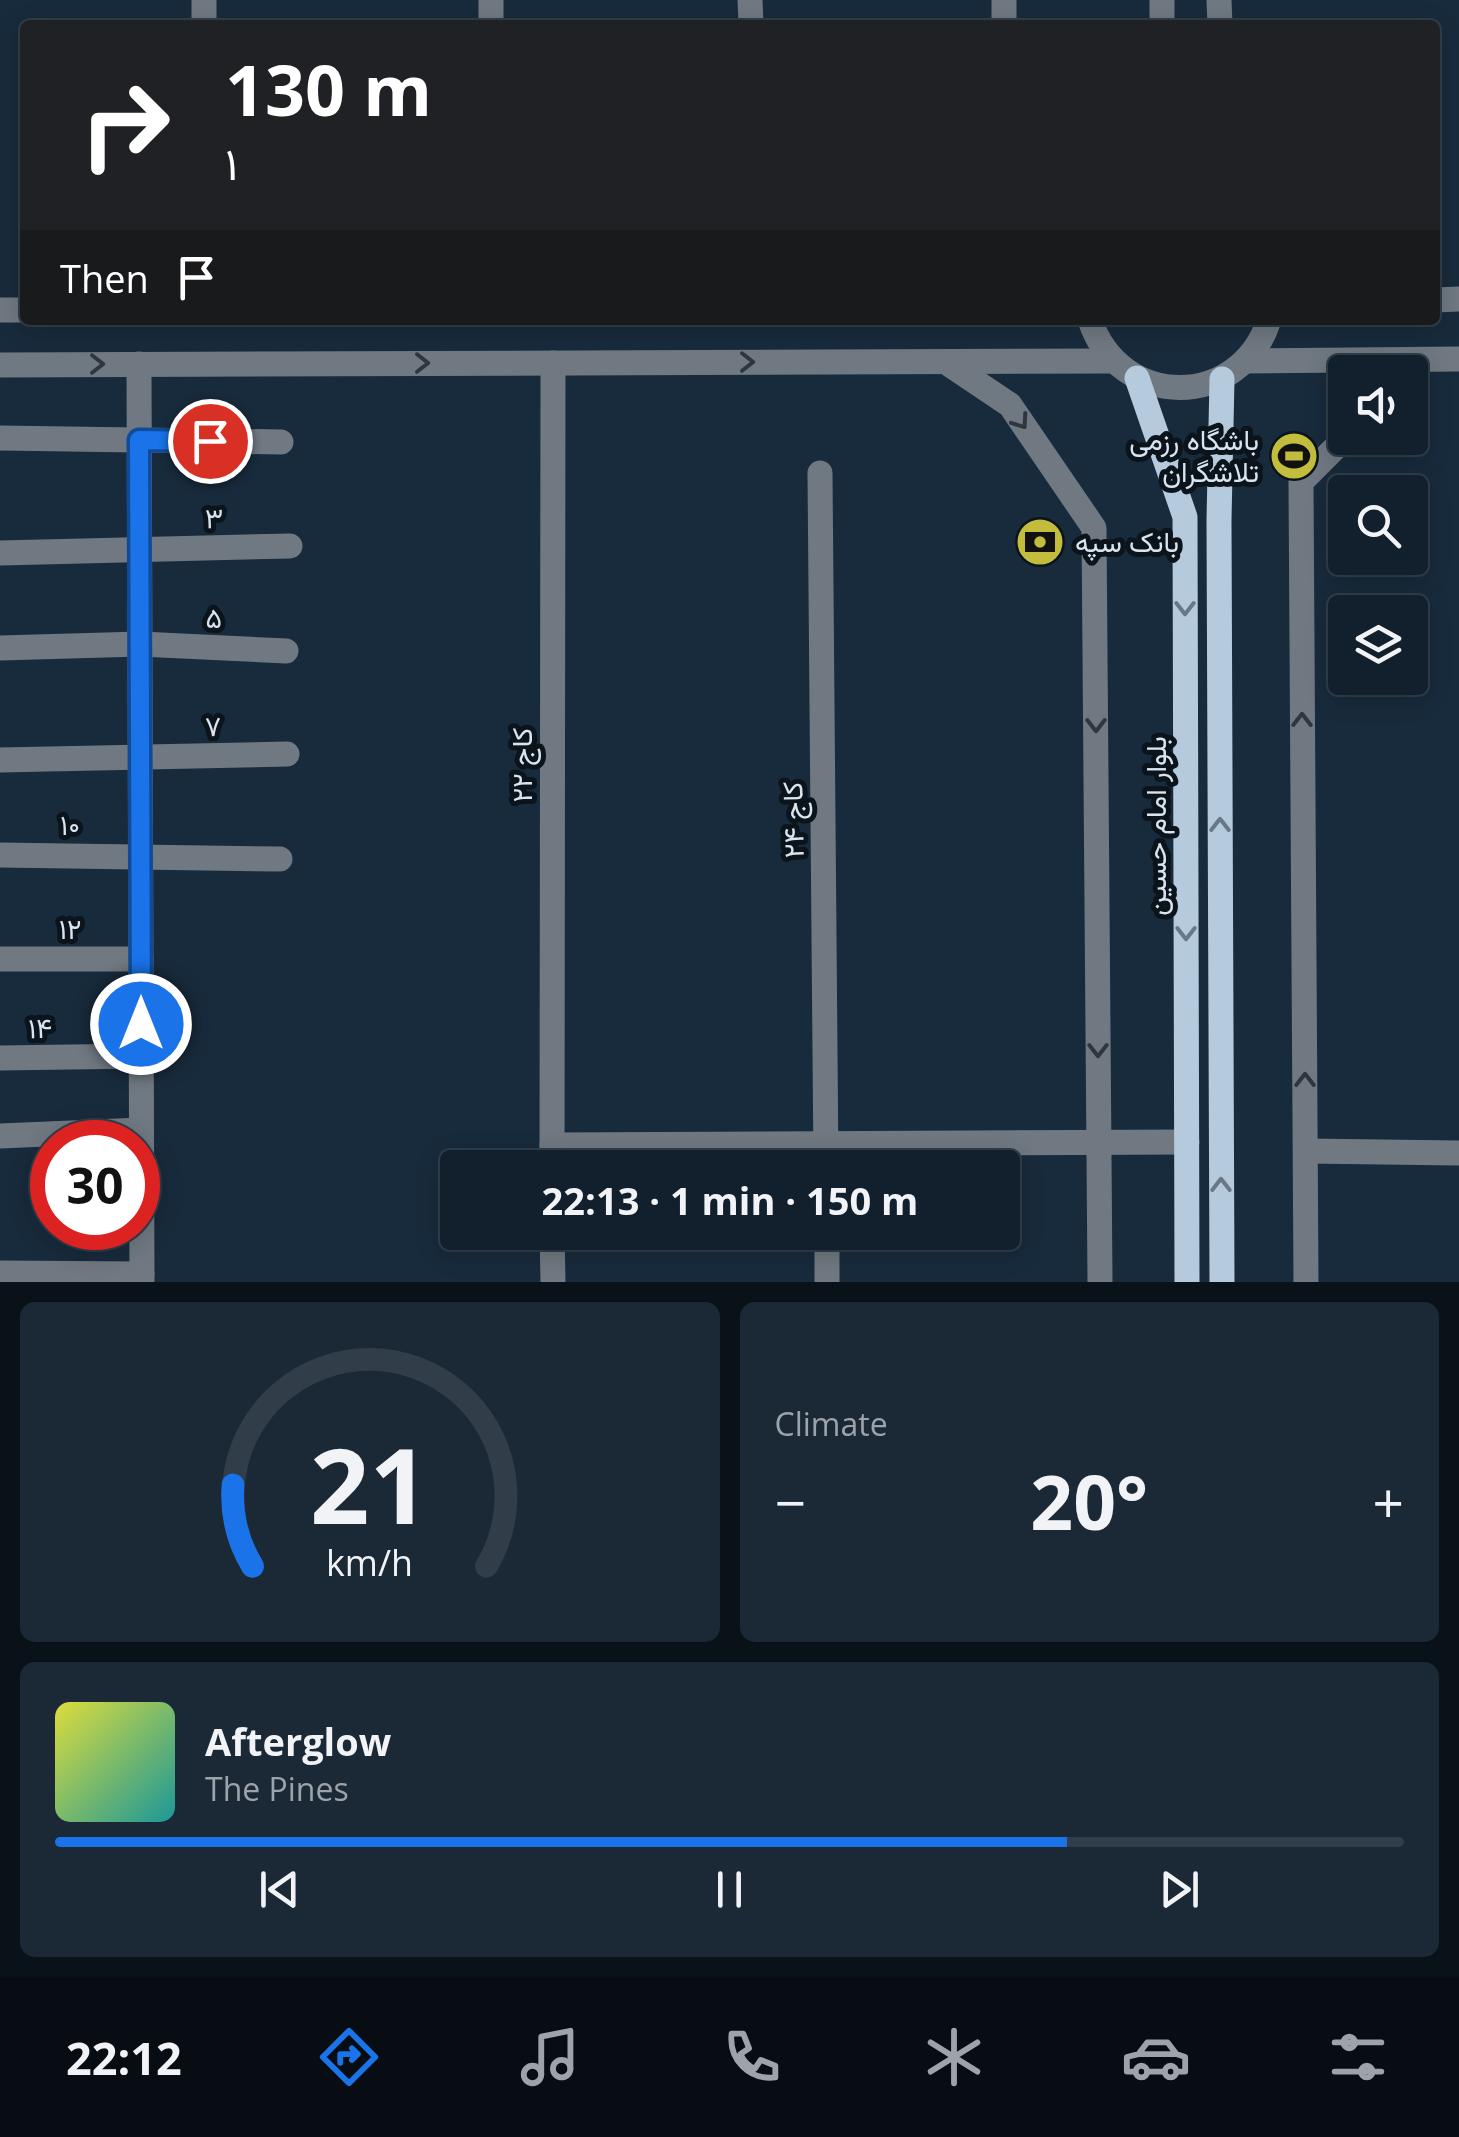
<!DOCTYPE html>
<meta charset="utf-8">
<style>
body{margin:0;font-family:"Open Sans",Vazirmatn,sans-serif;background:#1b2835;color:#f1f3f6;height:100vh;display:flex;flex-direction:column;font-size:38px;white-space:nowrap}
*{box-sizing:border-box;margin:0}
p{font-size:32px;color:#9ca3aa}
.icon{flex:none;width:55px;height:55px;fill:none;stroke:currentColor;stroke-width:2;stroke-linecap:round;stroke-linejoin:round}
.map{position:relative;height:1282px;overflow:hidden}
.side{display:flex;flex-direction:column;gap:20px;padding:20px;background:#0a1219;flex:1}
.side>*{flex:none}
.guide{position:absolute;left:20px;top:20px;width:1420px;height:305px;border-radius:10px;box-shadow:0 5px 25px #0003,0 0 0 2px #313e49;background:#202124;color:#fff;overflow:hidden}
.buttons{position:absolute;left:1328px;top:355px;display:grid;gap:20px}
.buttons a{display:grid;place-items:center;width:100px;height:100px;border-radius:10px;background:#12202d;box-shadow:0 5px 25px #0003,0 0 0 2px #313e49;font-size:50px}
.speed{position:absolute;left:30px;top:1120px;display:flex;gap:20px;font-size:50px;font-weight:700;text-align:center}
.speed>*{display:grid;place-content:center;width:130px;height:130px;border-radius:50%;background:#12202d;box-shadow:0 5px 25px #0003,0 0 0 2px #313e49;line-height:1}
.speed .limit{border:15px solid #d22;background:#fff;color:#111}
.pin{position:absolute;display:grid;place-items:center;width:85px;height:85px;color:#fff;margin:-42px;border:5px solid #fff;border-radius:50%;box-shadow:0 2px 10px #0007}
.me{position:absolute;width:110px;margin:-55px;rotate:0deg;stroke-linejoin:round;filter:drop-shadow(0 0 8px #0008)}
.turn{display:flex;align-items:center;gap:35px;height:210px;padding:0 40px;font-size:45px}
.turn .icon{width:130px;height:130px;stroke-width:2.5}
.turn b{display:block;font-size:70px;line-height:85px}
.then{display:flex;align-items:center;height:95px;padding:0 40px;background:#0003;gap:20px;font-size:38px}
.big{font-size:75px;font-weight:700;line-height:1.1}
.side .widget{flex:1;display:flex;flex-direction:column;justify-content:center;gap:15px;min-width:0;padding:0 35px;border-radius:15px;background:#1b2835}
.side .dial{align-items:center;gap:0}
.dial svg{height:260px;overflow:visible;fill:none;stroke:#313e49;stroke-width:7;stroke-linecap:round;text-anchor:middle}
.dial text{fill:#f1f3f6;stroke:none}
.song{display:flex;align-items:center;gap:30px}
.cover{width:120px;height:120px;border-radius:15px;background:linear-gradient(135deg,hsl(60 70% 55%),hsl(180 70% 35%))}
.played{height:10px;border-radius:5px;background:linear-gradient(90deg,#1a73e8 75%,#313e49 75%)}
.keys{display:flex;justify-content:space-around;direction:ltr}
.heat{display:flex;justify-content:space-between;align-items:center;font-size:55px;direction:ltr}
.side .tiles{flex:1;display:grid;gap:20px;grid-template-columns:1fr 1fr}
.widget:last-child{grid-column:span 2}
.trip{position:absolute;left:440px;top:1150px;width:580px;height:100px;border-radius:10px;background:#12202d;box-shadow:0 5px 25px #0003,0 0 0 2px #313e49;font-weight:700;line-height:100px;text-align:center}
.dock{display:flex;height:160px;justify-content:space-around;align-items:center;background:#070d12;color:#9ca3aa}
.dock .icon{width:70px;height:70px}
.dock .on{color:#1a73e8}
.dock b{font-size:45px;color:#f1f3f6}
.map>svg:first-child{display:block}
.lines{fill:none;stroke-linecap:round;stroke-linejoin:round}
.minor{stroke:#707982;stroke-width:25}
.major{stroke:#b6cadd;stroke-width:25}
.oneway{stroke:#2e373f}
.oneway2{stroke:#697886}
.route-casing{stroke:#114b97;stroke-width:25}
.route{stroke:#1a73e8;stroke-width:18}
.labels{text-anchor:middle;stroke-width:10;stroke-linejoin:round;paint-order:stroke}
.poi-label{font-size:28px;fill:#d9e4f0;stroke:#0b131b;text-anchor:end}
.street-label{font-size:28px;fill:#d9e4f0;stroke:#0b131b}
</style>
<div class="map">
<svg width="1459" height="1282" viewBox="0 0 1459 1282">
<rect width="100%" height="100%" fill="#182b3c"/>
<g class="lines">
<g class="minor">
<polyline points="204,0 204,25"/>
<polyline points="491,0 491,25"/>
<polyline points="750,0 751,25"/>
<polyline points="1004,0 1004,25"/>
<polyline points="1219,0 1220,25"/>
<polyline points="1162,25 1162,0"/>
<polyline points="1435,300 1459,299"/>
<polyline points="0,310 25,310"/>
<path d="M1090,320C1120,410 1240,410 1269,320"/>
<polyline points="1245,361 1459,359"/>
<polyline points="946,362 1010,405 1094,528 1100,1282"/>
<polyline points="139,364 142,1282"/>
<polyline points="0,365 1113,361"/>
<polyline points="0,438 281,442"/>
<polyline points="820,473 826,1168"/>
<polyline points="0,553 290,546"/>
<polyline points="0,648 140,644 286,651"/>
<polyline points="0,760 287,754"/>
<polyline points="0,855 280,859"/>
<polyline points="0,959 141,959"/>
<polyline points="0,1058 141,1056"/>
<polyline points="0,1136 141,1130"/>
<polyline points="552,1145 1187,1142"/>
<polyline points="1306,1151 1459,1153"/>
<polyline points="552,1168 553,363"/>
<polyline points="552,1232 553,1282"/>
<polyline points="827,1232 827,1282"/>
<polyline points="0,1273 142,1274"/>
<polyline points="1306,1282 1301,482 1345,438"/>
</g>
<g class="major">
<polyline points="1137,378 1185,517 1187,1282"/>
<polyline points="1222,1282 1219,520 1222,379"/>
</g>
</g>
<defs><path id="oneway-chevron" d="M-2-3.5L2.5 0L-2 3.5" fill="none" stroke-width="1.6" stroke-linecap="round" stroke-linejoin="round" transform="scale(2.5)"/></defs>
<g class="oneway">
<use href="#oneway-chevron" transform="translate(747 362)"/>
<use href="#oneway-chevron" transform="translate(422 363)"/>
<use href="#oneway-chevron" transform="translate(97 364)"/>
<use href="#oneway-chevron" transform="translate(1021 422) rotate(55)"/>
<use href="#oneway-chevron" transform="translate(1302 720) rotate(-90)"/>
<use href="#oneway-chevron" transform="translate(1096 725) rotate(90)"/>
<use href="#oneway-chevron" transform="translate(1098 1050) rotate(90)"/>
<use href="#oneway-chevron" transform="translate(1305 1080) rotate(-90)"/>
</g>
<g class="oneway2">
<use href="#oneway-chevron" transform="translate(1185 608) rotate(90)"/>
<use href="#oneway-chevron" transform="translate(1220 825) rotate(-90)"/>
<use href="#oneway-chevron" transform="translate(1186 933) rotate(90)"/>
<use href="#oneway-chevron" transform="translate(1221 1185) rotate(-90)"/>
</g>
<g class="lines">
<g class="route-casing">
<polyline id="route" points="141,1024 139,440 210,441"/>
</g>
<use href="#route" class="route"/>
</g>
<defs>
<g id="stadium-disc" transform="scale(2.5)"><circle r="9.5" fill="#c3bd3e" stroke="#0b131b"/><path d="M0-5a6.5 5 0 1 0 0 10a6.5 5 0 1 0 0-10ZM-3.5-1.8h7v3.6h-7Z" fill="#111"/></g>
<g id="bank-disc" transform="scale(2.5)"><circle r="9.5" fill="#c3bd3e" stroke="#0b131b"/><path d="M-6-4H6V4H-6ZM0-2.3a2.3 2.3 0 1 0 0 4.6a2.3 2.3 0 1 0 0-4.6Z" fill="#111"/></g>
</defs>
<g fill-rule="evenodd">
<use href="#stadium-disc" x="1294" y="456"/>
<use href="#bank-disc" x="1040" y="542"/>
</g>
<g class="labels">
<g class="poi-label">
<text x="1259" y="450">باشگاه رزمی<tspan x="1259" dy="32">تلاشگران</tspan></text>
<text x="1075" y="552" text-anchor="start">بانک سپه</text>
</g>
<g class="street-label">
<text transform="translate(214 518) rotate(-1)" y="10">۳</text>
<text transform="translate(214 618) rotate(3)" y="10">۵</text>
<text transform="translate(213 726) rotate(-1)" y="10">۷</text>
<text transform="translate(522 765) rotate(-90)" y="10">کاج ۲۲</text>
<text transform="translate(793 820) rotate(-91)" y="10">کاج ۲۴</text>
<text x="70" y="835">۱۰</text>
<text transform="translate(1156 826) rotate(-90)" y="10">بلوار امام حسین</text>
<text x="70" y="939">۱۲</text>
<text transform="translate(40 1028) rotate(-1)" y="10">۱۴</text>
</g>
</g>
</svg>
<div class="buttons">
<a><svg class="icon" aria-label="sound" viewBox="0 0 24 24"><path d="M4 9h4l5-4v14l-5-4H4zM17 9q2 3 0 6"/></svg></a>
<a><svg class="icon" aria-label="search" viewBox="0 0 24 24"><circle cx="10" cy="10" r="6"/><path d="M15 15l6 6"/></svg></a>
<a><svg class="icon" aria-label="layers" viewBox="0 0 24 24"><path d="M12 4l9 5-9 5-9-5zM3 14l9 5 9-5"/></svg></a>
</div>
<div class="speed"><div class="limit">30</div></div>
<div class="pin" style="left:210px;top:441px;background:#d93025"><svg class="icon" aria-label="arrive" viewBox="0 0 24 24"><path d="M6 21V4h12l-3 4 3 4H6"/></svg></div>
<svg class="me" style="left:141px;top:1024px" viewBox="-20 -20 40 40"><circle r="17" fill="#1a73e8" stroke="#fff" stroke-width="3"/><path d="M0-11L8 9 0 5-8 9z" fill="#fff"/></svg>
<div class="trip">22:13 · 1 min · 150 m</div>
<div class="guide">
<div class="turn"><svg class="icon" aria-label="right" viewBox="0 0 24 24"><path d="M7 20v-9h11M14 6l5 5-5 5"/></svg><div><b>130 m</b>۱</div></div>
<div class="then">Then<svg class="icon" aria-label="arrive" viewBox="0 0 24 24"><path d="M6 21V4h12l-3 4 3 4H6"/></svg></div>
</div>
</div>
<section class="side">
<div class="tiles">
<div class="widget dial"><svg viewBox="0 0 100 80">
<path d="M14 69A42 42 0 1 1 86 69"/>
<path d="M14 69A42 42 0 0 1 8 44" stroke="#1a73e8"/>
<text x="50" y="56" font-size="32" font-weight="700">21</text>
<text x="50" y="72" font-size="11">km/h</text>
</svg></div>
<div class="widget"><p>Climate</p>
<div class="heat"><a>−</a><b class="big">20°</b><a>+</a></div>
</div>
<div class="widget">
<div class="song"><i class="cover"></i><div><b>Afterglow</b><p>The Pines</p></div></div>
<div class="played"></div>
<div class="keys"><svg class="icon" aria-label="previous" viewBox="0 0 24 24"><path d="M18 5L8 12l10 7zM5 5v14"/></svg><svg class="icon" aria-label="pause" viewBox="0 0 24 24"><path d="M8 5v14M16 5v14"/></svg><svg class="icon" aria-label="next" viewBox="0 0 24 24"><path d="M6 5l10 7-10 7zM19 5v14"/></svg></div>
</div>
</div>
</section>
<nav class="dock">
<b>22:12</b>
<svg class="icon on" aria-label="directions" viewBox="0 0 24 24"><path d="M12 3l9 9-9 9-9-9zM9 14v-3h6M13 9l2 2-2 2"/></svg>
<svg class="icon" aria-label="music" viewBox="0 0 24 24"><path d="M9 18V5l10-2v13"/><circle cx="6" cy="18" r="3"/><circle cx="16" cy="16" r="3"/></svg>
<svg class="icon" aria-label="phone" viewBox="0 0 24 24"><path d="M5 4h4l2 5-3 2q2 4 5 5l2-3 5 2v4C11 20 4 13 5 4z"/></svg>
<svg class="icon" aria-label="climate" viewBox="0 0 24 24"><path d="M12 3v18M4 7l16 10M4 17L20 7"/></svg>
<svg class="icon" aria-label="car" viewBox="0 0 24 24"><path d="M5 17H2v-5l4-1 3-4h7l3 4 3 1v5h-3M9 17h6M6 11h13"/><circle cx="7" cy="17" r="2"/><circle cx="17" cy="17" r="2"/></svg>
<svg class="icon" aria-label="filters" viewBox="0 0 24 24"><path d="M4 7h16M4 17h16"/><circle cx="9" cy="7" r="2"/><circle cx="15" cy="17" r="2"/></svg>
</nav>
